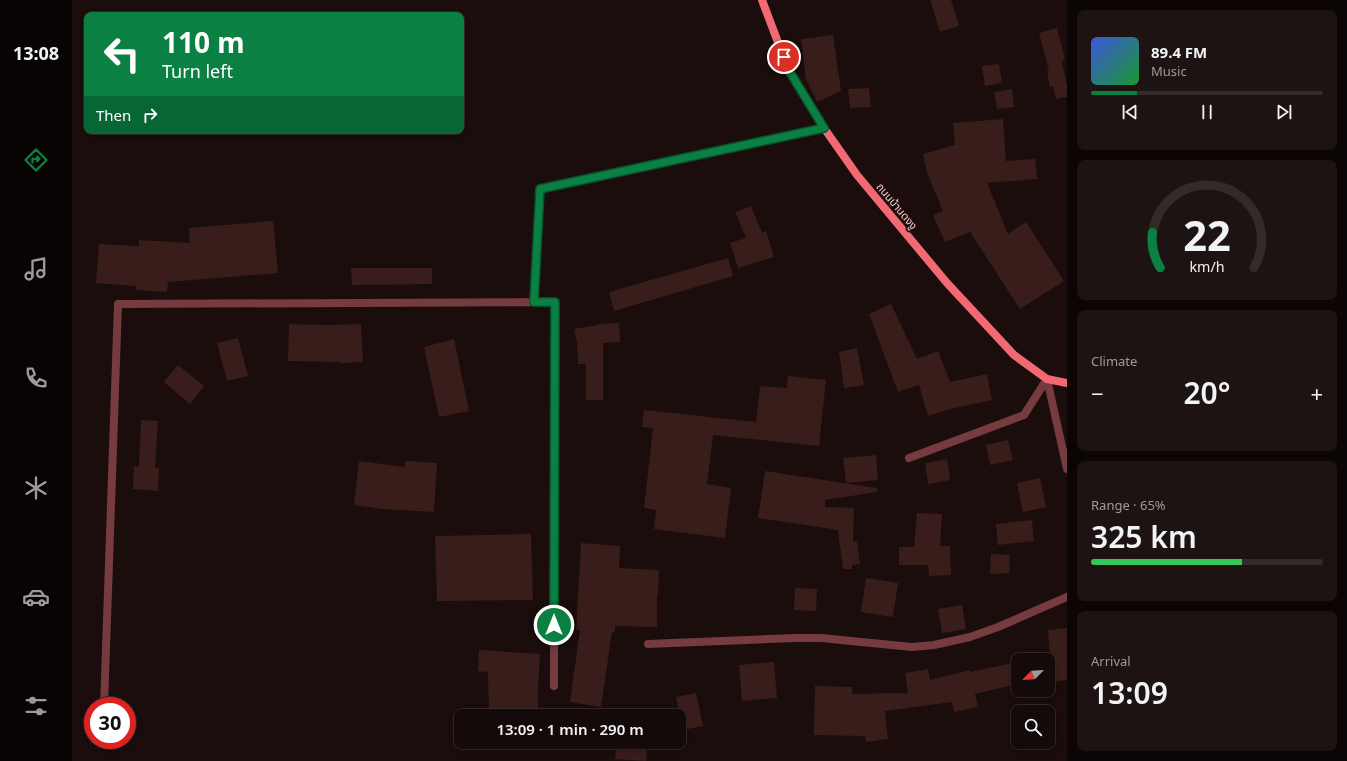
<!DOCTYPE html>
<meta charset="utf-8">
<style>
body{margin:0;font-family:"Noto Sans","Noto Sans Thai",sans-serif;background:#1d1312;color:#f1f3f6;height:100vh;display:flex;flex-direction:column;font-size:15px;white-space:nowrap}
*{box-sizing:border-box;margin:0}
p{font-size:13px;color:#9d9a9c}
.icon{flex:none;width:22px;height:22px;fill:none;stroke:currentColor;stroke-width:2;stroke-linecap:round;stroke-linejoin:round}
.map{position:relative;flex:1;overflow:hidden}
.panel{display:flex;flex-direction:column;gap:10px;padding:10px;background:#0b0605;width:280px}
.panel>*{flex:none}
.banner{position:absolute;left:12px;top:12px;width:380px;height:122px;border-radius:8px;box-shadow:0 2px 6px #0003,0 0 0 1px #332b2a;background:#0b8043;color:#fff;overflow:hidden}
.needle{width:26px;rotate:246deg}
.tools{position:absolute;left:939px;top:653px;display:grid;gap:8px}
.tools a{display:grid;place-items:center;width:44px;height:44px;border-radius:8px;background:#140a09;box-shadow:0 2px 6px #0003,0 0 0 1px #332b2a;font-size:20px}
.speed{position:absolute;left:12px;top:697px;display:flex;gap:8px;font-size:20px;font-weight:700;text-align:center}
.speed>*{display:grid;place-content:center;width:52px;height:52px;border-radius:50%;background:#140a09;box-shadow:0 2px 6px #0003,0 0 0 1px #332b2a;line-height:1}
.speed .limit{border:6px solid #d22;background:#fff;color:#111}
.pin{position:absolute;display:grid;place-items:center;width:34px;height:34px;color:#fff;margin:-17px;border:2px solid #fff;border-radius:50%;box-shadow:0 1px 4px #0007}
.me{position:absolute;width:44px;margin:-22px;rotate:0deg;stroke-linejoin:round;filter:drop-shadow(0 0 3px #0008)}
.turn{display:flex;align-items:center;gap:14px;height:84px;padding:0 12px;font-size:18px}
.turn .icon{width:52px;height:52px;stroke-width:2.5}
.turn b{display:block;font-size:28px;line-height:34px}
.then{display:flex;align-items:center;height:38px;padding:0 12px;background:#0003;gap:8px;font-size:15px}
.big{font-size:30px;font-weight:600;line-height:1.1}
.panel .widget{flex:1;display:flex;flex-direction:column;justify-content:center;gap:6px;min-width:0;padding:0 14px;border-radius:8px;background:#1d1312}
.panel .dial{align-items:center;gap:0}
.dial svg{height:104px;overflow:visible;fill:none;stroke:#332b2a;stroke-width:7;stroke-linecap:round;text-anchor:middle}
.dial text{fill:#f1f3f6;stroke:none}
.song{display:flex;align-items:center;gap:12px}
.cover{width:48px;height:48px;border-radius:6px;background:linear-gradient(135deg,hsl(230 70% 55%),hsl(130 70% 35%))}
.played{height:4px;border-radius:2px;background:linear-gradient(90deg,#0b8043 20%,#332b2a 20%)}
.keys{display:flex;justify-content:space-around;direction:ltr}
.heat{display:flex;justify-content:space-between;align-items:center;font-size:22px;direction:ltr}
.charge{height:6px;border-radius:3px;background:linear-gradient(90deg,#34c759 65%,#332b2a 0)}
.trip{position:absolute;left:382px;top:709px;width:232px;height:40px;border-radius:8px;background:#140a09;box-shadow:0 2px 6px #0003,0 0 0 1px #332b2a;font-weight:600;line-height:40px;text-align:center}
main{display:flex;flex:1;min-height:0}
.tab-bar{display:flex;flex-direction:column;width:72px;justify-content:space-around;align-items:center;background:#080404;color:#9d9a9c}
.tab-bar .icon{width:28px;height:28px}
.tab-bar .on{color:#0b8043}
.tab-bar b{font-size:18px;color:#f1f3f6}
.map>svg:first-child{display:block}
.building{fill:#391d1a}
.lines{fill:none;stroke-linecap:round;stroke-linejoin:round}
.street{stroke:#753b3e;stroke-width:8}
.secondary{stroke:#f36973;stroke-width:8}
.route-casing{stroke:#07532c;stroke-width:10}
.route{stroke:#0b8043;stroke-width:7}
.labels{text-anchor:middle;stroke-width:4;stroke-linejoin:round;paint-order:stroke}
.street-label{font-size:11px;fill:#fbcaca;stroke:#1a0d0c}
</style>
<main>
<nav class="tab-bar">
<b>13:08</b>
<svg class="icon on" aria-label="directions" viewBox="0 0 24 24"><path d="M12 3l9 9-9 9-9-9zM9 14v-3h6M13 9l2 2-2 2"/></svg>
<svg class="icon" aria-label="music" viewBox="0 0 24 24"><path d="M9 18V5l10-2v13"/><circle cx="6" cy="18" r="3"/><circle cx="16" cy="16" r="3"/></svg>
<svg class="icon" aria-label="phone" viewBox="0 0 24 24"><path d="M5 4h4l2 5-3 2q2 4 5 5l2-3 5 2v4C11 20 4 13 5 4z"/></svg>
<svg class="icon" aria-label="climate" viewBox="0 0 24 24"><path d="M12 3v18M4 7l16 10M4 17L20 7"/></svg>
<svg class="icon" aria-label="car" viewBox="0 0 24 24"><path d="M5 17H2v-5l4-1 3-4h7l3 4 3 1v5h-3M9 17h6M6 11h13"/><circle cx="7" cy="17" r="2"/><circle cx="17" cy="17" r="2"/></svg>
<svg class="icon" aria-label="filters" viewBox="0 0 24 24"><path d="M4 7h16M4 17h16"/><circle cx="9" cy="7" r="2"/><circle cx="15" cy="17" r="2"/></svg>
</nav>
<div class="map">
<svg width="995" height="761" viewBox="0 0 995 761">
<rect width="100%" height="100%" fill="#1a0d0c"/>
<g class="building">
<polygon points="858,0 879,0 887,26 868,32"/>
<polygon points="985,28 993,60 990,61 995,87 995,97 984,99 981,86 978,87 975,71 977,70 967,33"/>
<polygon points="761,35 769,91 745,102 734,79 729,39"/>
<polygon points="927,64 930,83 913,86 910,66"/>
<polygon points="797,88 799,107 778,108 776,89"/>
<polygon points="940,89 942,107 925,109 922,92"/>
<polygon points="931,119 934,161 963,159 965,179 915,183 936,234 954,222 992,281 948,309 898,232 873,242 861,215 871,211 855,173 851,154 883,145 881,123"/>
<polygon points="679,206 690,233 694,231 702,257 666,268 658,243 674,238 663,212"/>
<polygon points="201,221 206,273 96,282 95,292 64,290 64,286 24,283 27,244 67,246 67,240 118,243 117,228"/>
<polygon points="656,258 661,276 542,311 537,292"/>
<polygon points="279,268 360,268 360,284 280,285"/>
<polygon points="819,304 845,359 866,351 878,382 915,374 920,400 878,409 856,416 847,385 826,392 797,314"/>
<polygon points="547,323 548,342 531,343 531,400 514,400 514,364 506,364 505,342 502,329 526,325 525,324"/>
<polygon points="217,324 256,325 289,324 291,362 268,363 268,362 216,361"/>
<polygon points="166,338 176,376 155,381 145,343"/>
<polygon points="382,339 397,411 367,417 352,347"/>
<polygon points="785,348 792,385 772,388 767,352"/>
<polygon points="106,365 132,386 118,404 92,382"/>
<polygon points="716,376 754,380 747,446 641,435 635,484 659,488 653,538 582,529 584,510 572,508 581,428 570,427 572,410 684,422 688,386 715,388"/>
<polygon points="69,420 86,421 83,468 87,468 86,491 61,489 62,466 67,467"/>
<polygon points="936,440 941,460 918,465 914,445"/>
<polygon points="804,455 806,480 774,483 771,458"/>
<polygon points="875,459 878,480 856,484 853,463"/>
<polygon points="287,461 333,467 333,461 365,463 362,512 310,509 282,505"/>
<polygon points="693,471 805,488 805,492 753,500 753,507 782,508 781,542 785,541 788,564 780,565 780,569 771,569 766,530 686,518"/>
<polygon points="968,478 974,507 951,512 945,483"/>
<polygon points="845,513 870,514 868,546 878,546 879,575 857,576 856,565 827,565 827,547 842,547"/>
<polygon points="960,520 962,541 926,545 924,524"/>
<polygon points="459,534 461,600 365,601 363,536"/>
<polygon points="509,543 548,546 547,568 587,570 586,595 585,595 585,627 543,626 543,632 540,632 529,707 498,702 508,630 504,630"/>
<polygon points="919,554 938,555 937,573 918,574"/>
<polygon points="794,578 826,583 821,617 789,612"/>
<polygon points="723,588 745,589 744,611 722,610"/>
<polygon points="890,605 894,629 870,633 866,609"/>
<polygon points="995,628 995,680 980,682 976,630"/>
<polygon points="407,650 468,654 466,688 466,716 417,716 416,672 406,671"/>
<polygon points="702,662 705,698 670,701 667,665"/>
<polygon points="941,663 945,684 903,694 906,707 882,712 880,702 813,711 816,739 794,742 793,736 742,735 743,686 780,687 780,694 836,693 833,673 856,669 858,680 898,670 898,672"/>
<polygon points="624,693 631,726 611,730 604,697"/>
<polygon points="545,742 576,742 574,761 543,759"/>
</g>
<g class="lines">
<g class="street">
<polyline points="462,302 468,189 752,128"/>
<polyline points="975,379 995,469"/>
<polyline points="837,458 952,415 975,379"/>
<polyline points="576,644 722,638 749,638 840,647 862,645 898,637 926,627 995,597"/>
<polyline points="32,706 46,304 483,302 482,686"/>
</g>
<polyline class="secondary" points="690,0 716,69 752,128 785,175 875,283 942,355 975,379 995,383"/>
</g>
<g class="lines">
<g class="route-casing">
<polyline id="route" points="482,625 483,302 462,302 468,189 752,128 716,69 712,57"/>
</g>
<use href="#route" class="route"/>
</g>
<g class="labels">
<g class="street-label">
<text transform="translate(825 206) rotate(50)" y="4">ถนนบ้านดงงู</text>
</g>
</g>
</svg>
<div class="tools">
<a><svg class="needle" viewBox="-14 -14 28 28"><path d="M0-13l5 13h-10z" fill="#e53935"/><path d="M0 13l5-13h-10z" fill="#9d9a9c"/></svg></a>
<a><svg class="icon" aria-label="search" viewBox="0 0 24 24"><circle cx="10" cy="10" r="6"/><path d="M15 15l6 6"/></svg></a>
</div>
<div class="speed"><div class="limit">30</div></div>
<div class="pin" style="left:712px;top:57px;background:#d93025"><svg class="icon" aria-label="arrive" viewBox="0 0 24 24"><path d="M6 21V4h12l-3 4 3 4H6"/></svg></div>
<svg class="me" style="left:482px;top:625px" viewBox="-20 -20 40 40"><circle r="17" fill="#0b8043" stroke="#fff" stroke-width="3"/><path d="M0-11L8 9 0 5-8 9z" fill="#fff"/></svg>
<div class="trip">13:09 · 1 min · 290 m</div>
<div class="banner">
<div class="turn"><svg class="icon" aria-label="left" viewBox="0 0 24 24"><path d="M17 20v-9H6M10 6l-5 5 5 5"/></svg><div><b>110 m</b>Turn left</div></div>
<div class="then">Then<svg class="icon" aria-label="right" viewBox="0 0 24 24"><path d="M7 20v-9h11M14 6l5 5-5 5"/></svg></div>
</div>
</div>
<section class="panel">
<div class="widget">
<div class="song"><i class="cover"></i><div><b>89.4 FM</b><p>Music</p></div></div>
<div class="played"></div>
<div class="keys"><svg class="icon" aria-label="previous" viewBox="0 0 24 24"><path d="M18 5L8 12l10 7zM5 5v14"/></svg><svg class="icon" aria-label="pause" viewBox="0 0 24 24"><path d="M8 5v14M16 5v14"/></svg><svg class="icon" aria-label="next" viewBox="0 0 24 24"><path d="M6 5l10 7-10 7zM19 5v14"/></svg></div>
</div>
<div class="widget dial"><svg viewBox="0 0 100 80">
<path d="M14 69A42 42 0 1 1 86 69"/>
<path d="M14 69A42 42 0 0 1 8 42" stroke="#0b8043"/>
<text x="50" y="56" font-size="32" font-weight="700">22</text>
<text x="50" y="72" font-size="11">km/h</text>
</svg></div>
<div class="widget"><p>Climate</p>
<div class="heat"><a>−</a><b class="big">20°</b><a>+</a></div>
</div>
<div class="widget"><p>Range · 65%</p><b class="big">325 km</b><div class="charge"></div></div>
<div class="widget"><p>Arrival</p><b class="big">13:09</b></div>
</section>
</main>
